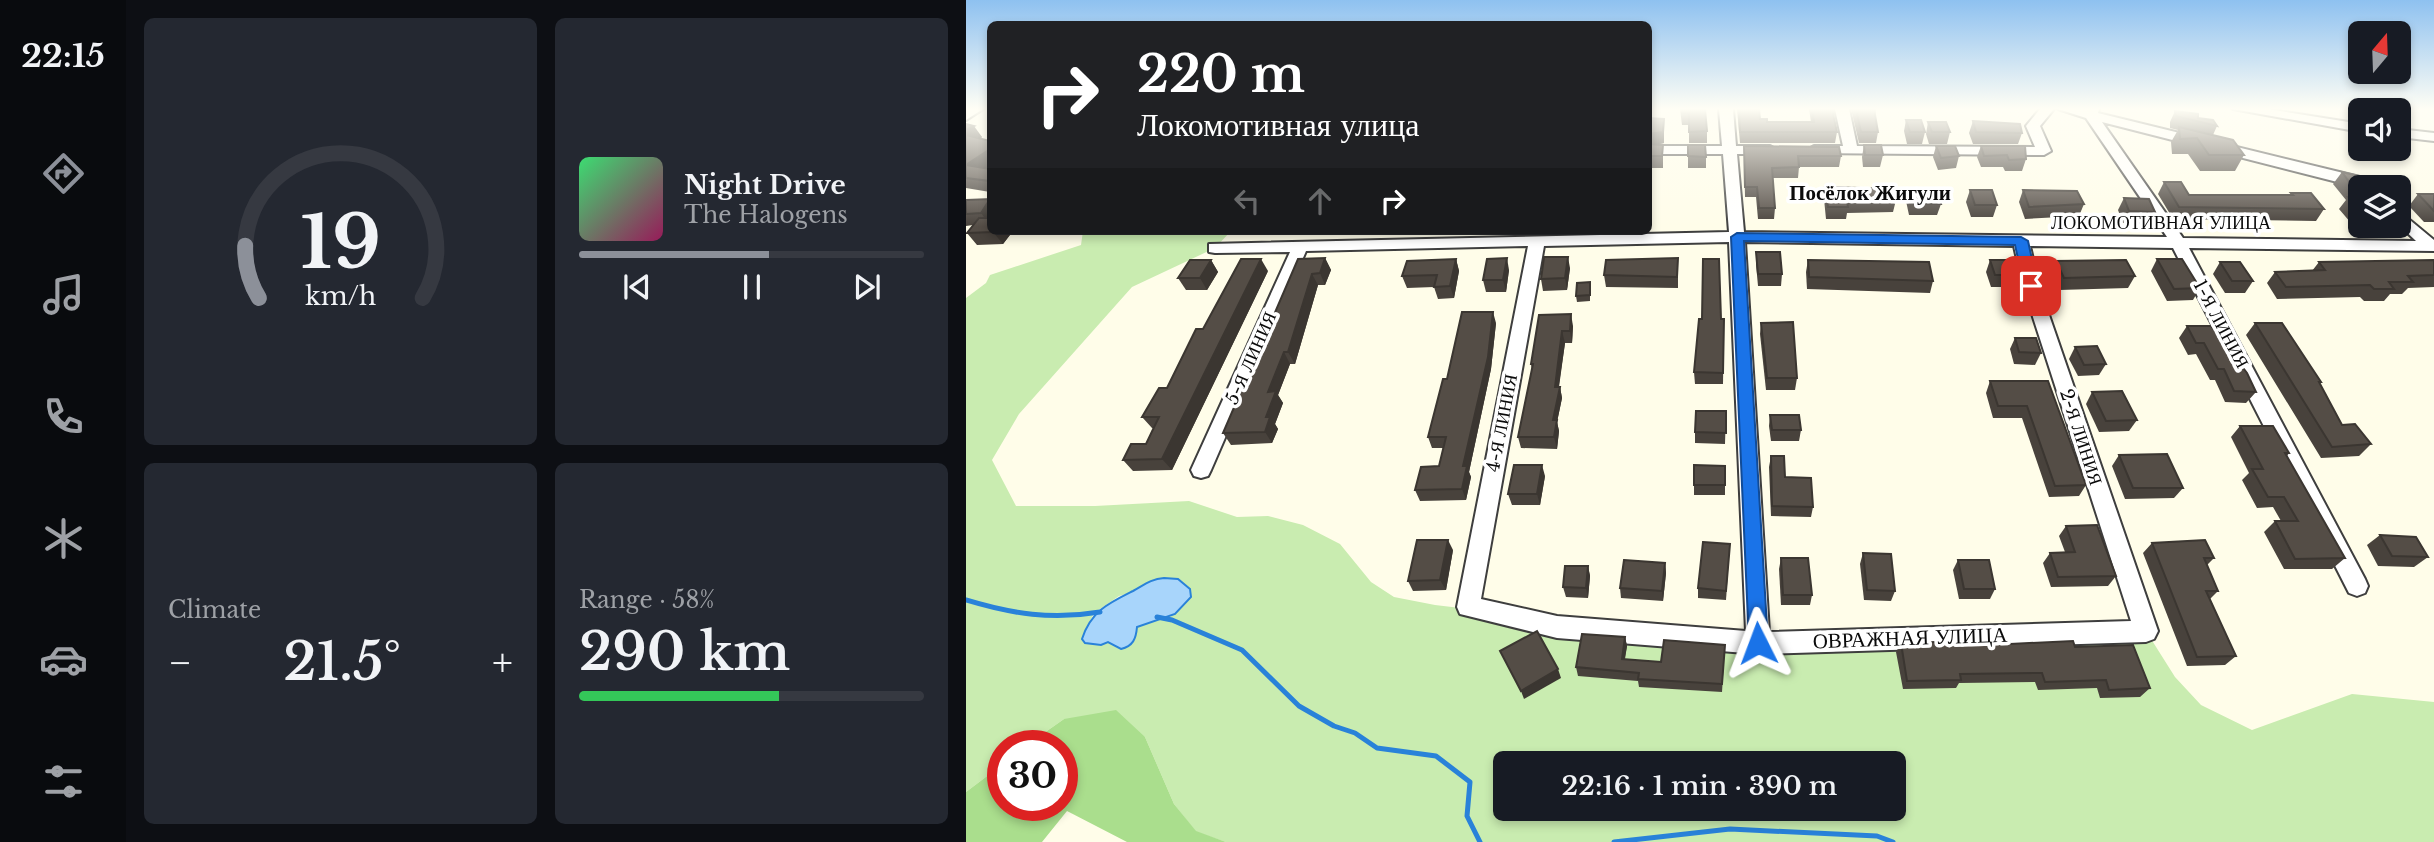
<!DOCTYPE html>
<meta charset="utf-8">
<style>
body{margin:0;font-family:"Libre Baskerville",serif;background:#242831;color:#f1f3f6;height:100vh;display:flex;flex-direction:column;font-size:26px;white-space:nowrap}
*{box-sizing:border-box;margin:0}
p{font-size:23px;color:#9ea1a6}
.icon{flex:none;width:38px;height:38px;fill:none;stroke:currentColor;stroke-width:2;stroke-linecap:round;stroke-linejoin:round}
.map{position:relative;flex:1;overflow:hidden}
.drawer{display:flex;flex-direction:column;gap:18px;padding:18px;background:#0d0f14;width:840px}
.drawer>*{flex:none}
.guide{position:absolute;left:21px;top:21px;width:665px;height:214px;border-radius:10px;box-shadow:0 4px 10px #0003;background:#202124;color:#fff;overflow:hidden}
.needle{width:46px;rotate:19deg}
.controls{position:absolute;left:1382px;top:21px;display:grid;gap:14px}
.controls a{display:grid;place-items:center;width:63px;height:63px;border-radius:10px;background:#171b24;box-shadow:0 4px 10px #0003;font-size:35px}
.speed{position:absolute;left:21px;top:730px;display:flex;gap:14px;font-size:35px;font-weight:700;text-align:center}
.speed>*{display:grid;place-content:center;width:91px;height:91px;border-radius:50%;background:#171b24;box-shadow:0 4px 10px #0003;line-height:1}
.speed .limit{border:10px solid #d22;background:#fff;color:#111}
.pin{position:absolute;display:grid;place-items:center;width:60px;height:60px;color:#fff;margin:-30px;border-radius:14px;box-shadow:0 4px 10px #0006}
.me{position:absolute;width:77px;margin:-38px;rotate:357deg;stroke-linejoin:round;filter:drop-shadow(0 0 5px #0008)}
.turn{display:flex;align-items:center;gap:24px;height:147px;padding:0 35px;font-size:32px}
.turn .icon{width:91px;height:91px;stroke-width:2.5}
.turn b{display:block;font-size:49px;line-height:60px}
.lanes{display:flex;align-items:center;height:66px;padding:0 35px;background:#0003;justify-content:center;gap:35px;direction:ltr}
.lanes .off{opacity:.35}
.big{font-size:52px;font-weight:600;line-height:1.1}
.drawer .card{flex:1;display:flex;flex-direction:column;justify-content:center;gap:10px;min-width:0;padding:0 24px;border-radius:10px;background:#242831}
.drawer .dial{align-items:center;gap:0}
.dial svg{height:182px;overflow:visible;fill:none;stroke:#363941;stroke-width:7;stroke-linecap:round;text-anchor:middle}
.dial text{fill:#f1f3f6;stroke:none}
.song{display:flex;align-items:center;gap:21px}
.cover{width:84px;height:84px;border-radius:10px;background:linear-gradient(135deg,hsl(140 70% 55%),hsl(330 70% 35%))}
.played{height:7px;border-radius:4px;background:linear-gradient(90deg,#8c9099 55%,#363941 55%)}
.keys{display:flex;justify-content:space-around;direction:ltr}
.heat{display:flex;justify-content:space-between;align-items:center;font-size:38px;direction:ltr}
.charge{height:10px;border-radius:5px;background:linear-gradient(90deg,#34c759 58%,#363941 0)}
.drawer .tiles{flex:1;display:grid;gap:18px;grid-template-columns:repeat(2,1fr)}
.trip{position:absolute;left:527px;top:751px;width:413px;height:70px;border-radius:10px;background:#171b24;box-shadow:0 4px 10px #0003;font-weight:600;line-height:70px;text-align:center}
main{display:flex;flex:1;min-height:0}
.tab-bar{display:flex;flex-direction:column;width:126px;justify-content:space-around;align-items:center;background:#090b0e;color:#9ea1a6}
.tab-bar .icon{width:49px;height:49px}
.tab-bar .selected{color:#8c9099}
.tab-bar b{font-size:32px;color:#f1f3f6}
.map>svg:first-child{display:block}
.green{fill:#c9ecb0;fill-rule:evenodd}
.forest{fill:#aade8d}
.water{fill:#a8d5fb;stroke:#2982d9;stroke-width:2}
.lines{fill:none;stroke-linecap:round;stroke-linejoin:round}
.stream{stroke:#2982d9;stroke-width:5}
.minor-casing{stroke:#3e3e3e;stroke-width:4}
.minor{fill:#fff;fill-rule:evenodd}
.wall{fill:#48423c}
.shaded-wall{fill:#3b3631}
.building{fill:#544d46;stroke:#3b3631;stroke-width:2}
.route{fill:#1a73e8;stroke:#114b97;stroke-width:2}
.labels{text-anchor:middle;stroke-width:7;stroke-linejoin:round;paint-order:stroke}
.street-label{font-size:18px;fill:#0b0b0b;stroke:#fff}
.far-district-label{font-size:21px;font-weight:bold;fill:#0b0b0b;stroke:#fff}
.near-street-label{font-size:21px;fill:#0b0b0b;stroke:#fff}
</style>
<main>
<nav class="tab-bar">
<b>22:15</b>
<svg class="icon selected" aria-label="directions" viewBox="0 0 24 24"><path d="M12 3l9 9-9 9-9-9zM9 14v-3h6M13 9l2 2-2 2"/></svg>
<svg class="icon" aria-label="music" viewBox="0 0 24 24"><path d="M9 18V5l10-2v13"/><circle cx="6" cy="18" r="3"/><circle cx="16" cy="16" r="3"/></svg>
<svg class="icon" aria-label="phone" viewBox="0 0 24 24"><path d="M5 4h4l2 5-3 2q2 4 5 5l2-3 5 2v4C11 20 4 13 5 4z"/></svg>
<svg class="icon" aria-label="climate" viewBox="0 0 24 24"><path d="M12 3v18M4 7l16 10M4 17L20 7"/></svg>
<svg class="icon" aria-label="car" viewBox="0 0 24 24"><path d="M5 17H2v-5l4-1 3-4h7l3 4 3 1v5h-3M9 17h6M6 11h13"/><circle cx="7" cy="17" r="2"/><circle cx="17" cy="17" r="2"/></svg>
<svg class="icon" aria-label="filters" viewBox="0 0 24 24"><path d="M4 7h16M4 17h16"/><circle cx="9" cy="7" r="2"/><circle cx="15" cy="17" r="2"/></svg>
</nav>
<section class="drawer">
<div class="tiles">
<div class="card dial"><svg viewBox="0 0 100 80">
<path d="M14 69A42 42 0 1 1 86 69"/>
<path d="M14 69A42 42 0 0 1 8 46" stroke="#8c9099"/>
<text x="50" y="56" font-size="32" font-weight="700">19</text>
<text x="50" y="72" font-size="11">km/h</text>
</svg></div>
<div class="card">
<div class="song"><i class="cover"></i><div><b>Night Drive</b><p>The Halogens</p></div></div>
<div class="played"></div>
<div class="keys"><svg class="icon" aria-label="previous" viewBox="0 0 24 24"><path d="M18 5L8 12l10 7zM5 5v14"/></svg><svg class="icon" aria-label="pause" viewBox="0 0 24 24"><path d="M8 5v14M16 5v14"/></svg><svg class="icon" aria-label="next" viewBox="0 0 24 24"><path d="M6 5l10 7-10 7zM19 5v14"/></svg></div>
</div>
<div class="card"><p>Climate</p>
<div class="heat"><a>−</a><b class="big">21.5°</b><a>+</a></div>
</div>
<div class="card"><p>Range · 58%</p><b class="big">290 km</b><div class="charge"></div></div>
</div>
</section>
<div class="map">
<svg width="1468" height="842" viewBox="0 0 1468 842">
<rect width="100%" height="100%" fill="#fffde9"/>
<path class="green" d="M117,231H265L249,248L166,287L53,414L26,460L50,506H129L223,501L271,517L302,516L337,525L374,544L405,582L428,597L469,605L792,643L1180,631L1209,677L1235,705L1286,730L1386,694L1468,702V842H260L230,832L208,804L179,737L98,719L61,745L37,746V764L0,792V298L20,283L24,275L115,245ZM212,579L224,590L225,597C199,628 155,629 118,633L128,613L153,596ZM539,763H928V808H539Z"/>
<polygon class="forest" points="150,710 179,737 208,804 230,831 260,842 161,842 101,811 76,842 0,842 0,792 37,764 37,805 96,805 96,746 61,745 98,719"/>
<path class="water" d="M198,578L212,579L224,589L225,597L209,614L171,627C170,639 167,646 155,649L142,642L135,645L119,643L116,639C125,611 143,603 167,591C178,585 185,579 198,578Z"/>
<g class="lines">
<g class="stream">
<path d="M0,600C46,614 86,620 134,612"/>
<polyline points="191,617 206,620 276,650 333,706 368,726 389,733 411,748 470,756 504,782 501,816 514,842"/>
<polyline points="648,842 764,829 911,836 927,842"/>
</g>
<g class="minor-casing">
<g id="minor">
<polygon points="17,109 0,120 1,109"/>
<path d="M753,109H767L770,146H804L811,150L804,154H771L778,232L1201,237L1120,118L1092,109H1133L1132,113L1402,179L1409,187L1395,188L1136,122L1217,238L1450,241L1433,225V211L1468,240V251L1223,248L1399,579L1402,586L1399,593L1391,596L1383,593L1207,248L1064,246L1073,286L1192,631L1188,639L1180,642L792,654L591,638L494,614L491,607L562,246L340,251L245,470L242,476L235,478L228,476L225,470L324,252L249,253L243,252V244L763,232L757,154H682V146H756ZM763,242L780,631L591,616L515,599L578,246ZM779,242L1048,246L1057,286L1165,621L803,632Z"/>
<polygon points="869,109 883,109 891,146 1069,147 1060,126 1074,109 1088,109 1074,126 1085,151 1078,155 843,153 841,150 848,146 877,146"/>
<polygon points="1267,109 1302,109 1395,124 1395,132"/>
<polygon points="1433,129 1468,133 1468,141 1433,137"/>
</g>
</g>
<use href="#minor" class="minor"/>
</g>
<g class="wall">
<polygon points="714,109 739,109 741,131 741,143 723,143 723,125 716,125"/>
<polygon points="771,109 793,109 794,119 801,122 845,122 843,109 869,109 868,117 871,132 869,143 774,143"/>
<polygon points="885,109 910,109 909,116 912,132 910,143 893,143"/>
<polygon points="1209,111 1232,118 1251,126 1247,135 1278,155 1269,171 1234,171 1222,154 1206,154 1205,142 1212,130 1204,128 1204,122"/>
<polygon points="682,118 698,119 698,143 689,145 697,145 697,168 682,168"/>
<polygon points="940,120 959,132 956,144 941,144 938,131"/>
<polygon points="1007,121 1056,133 1052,144 1007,144 1003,133"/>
<polygon points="962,122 984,132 981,144 963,144 960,134"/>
<polygon points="0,124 16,137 14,139 22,169 24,169 24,192 0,188"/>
<polygon points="722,145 740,157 740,168 722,168"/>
<polygon points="898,145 917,155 914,167 897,167 896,157"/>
<polygon points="778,146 875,156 873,167 833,167 832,178 807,178 809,208 808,219 792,219 790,197 779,197"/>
<polygon points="970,146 993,156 990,168 972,170 967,157"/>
<polygon points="1015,146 1060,159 1056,171 1039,171 1037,167 1015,167 1011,157"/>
<polygon points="1376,172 1407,186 1407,187 1395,187 1395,223 1385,223 1373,209 1380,200 1367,184"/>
<polygon points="1198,182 1223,195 1323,195 1325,193 1358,209 1350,221 1207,219 1192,194"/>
<polygon points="859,187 930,200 927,212 881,213 880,219 860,219 858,199"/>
<polygon points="943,189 975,204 971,215 943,215 940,201"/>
<polygon points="1004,190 1031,205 1027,217 1005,217 1000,202"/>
<polygon points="1057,190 1118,204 1113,216 1059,219 1053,202"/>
<polygon points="1452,194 1468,194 1468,222 1458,222 1443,206"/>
<polygon points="1158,198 1189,212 1183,224 1157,223 1152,210"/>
<polygon points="24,199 24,231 47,231 37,244 11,245 1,233 7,225 0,226 0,200"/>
<polygon points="790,252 816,274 815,286 792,286 790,264"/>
<polygon points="359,258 365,270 359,285 352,285 329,364 324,364 312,395 317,403 309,424 312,429 306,443 265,445 257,433 332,259"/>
<polygon points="712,258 712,288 640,287 638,275"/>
<polygon points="490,259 493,271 488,298 472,299 468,287 441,288 436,276"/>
<polygon points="1191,259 1234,288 1227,300 1201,301 1185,271"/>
<polygon points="245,260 252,272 241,290 220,290 212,278"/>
<polygon points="842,260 967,281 964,293 841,289 840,272"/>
<polygon points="1024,260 1058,285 1053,296 1038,297 1035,287 1025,287 1020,272"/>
<polygon points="1468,260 1468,287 1442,288 1436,294 1424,294 1418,301 1398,301 1394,297 1311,299 1301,283 1309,272 1346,271 1353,262"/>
<polygon points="1090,261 1169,276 1162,288 1093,290 1085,273"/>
<polygon points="1254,262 1287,281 1279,293 1259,293 1247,274"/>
<polygon points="604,268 601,290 577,291 575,279"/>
<polygon points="543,270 540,292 520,292 517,280"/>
<polygon points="302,271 206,470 167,471 157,460 180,444 187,428 186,428 176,417 201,388 237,329"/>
<polygon points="624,282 624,301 611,302 610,296"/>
<polygon points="573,315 607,326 606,343 599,343 593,387 594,387 596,398 591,422 593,431 591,449 555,448 552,437 566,370 565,364"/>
<polygon points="755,319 758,319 757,384 729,384 728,372"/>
<polygon points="530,323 525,369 503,472 505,477 500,500 454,501 449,490 473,466 477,448 466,448 462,437 481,379"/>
<polygon points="795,323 831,378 829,390 800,390 794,334"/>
<polygon points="1289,323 1355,382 1354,384 1376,425 1405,444 1393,456 1355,458 1280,335"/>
<polygon points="1221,326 1290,392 1280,403 1259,402 1249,380 1244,380 1230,354 1222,355 1213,338"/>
<polygon points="1049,338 1075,353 1069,365 1048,364 1044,349"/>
<polygon points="1109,347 1140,364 1133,375 1112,376 1103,359"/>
<polygon points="1024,381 1082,381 1120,485 1113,496 1083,497 1056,418 1027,418 1020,393"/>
<polygon points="1126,392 1171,420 1163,431 1133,432 1120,404"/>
<polygon points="760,411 759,444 729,443 729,432"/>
<polygon points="804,415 835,430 833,441 805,441 803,426"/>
<polygon points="1274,426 1323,453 1321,456 1379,558 1366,569 1318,569 1298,532 1309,521 1315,521 1307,507 1291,508 1276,480 1283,473 1265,437"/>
<polygon points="1153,455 1217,488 1208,498 1159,499 1146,466"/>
<polygon points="805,456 819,477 847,507 845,517 805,516 803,467"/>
<polygon points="728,465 759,485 759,495 728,495"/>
<polygon points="579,476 574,505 546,505 542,494"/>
<polygon points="1100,526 1150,576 1142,586 1085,587 1077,563 1084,553 1099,552 1093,536"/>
<polygon points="1414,535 1462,557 1448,567 1412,566 1401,545"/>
<polygon points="1186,543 1248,558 1241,565 1252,591 1244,599 1270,656 1259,665 1221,666 1177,553"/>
<polygon points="764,544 760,600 732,598 732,588"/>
<polygon points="487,550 480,590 447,591 442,581"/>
<polygon points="897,553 929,591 925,601 898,600 894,564"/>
<polygon points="815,558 846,595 844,605 815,605 813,569"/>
<polygon points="992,560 1029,589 1024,599 993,599 987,570"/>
<polygon points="699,563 700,573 697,601 655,598 654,588"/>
<polygon points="622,566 624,576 622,598 600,597 597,587"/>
<polygon points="659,637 661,646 659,659 695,662 759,645 756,692 673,687 672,681 612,676 610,667"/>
<polygon points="935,643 1044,644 1109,647 1184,688 1174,697 1134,698 1131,688 1072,690 1069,682 993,683 990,688 937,689 930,652"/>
</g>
<g class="shaded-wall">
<polygon points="698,119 698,143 682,146 682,134"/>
<polygon points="8,126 16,137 3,146 0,141 0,130"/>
<polygon points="24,149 24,167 10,177 0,165"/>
<polygon points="24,201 24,225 15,213"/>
<polygon points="28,231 47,231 37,244 27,232"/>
<polygon points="602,257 604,268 601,290 599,278"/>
<polygon points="359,258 365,270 359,285 354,273"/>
<polygon points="541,258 543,270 540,292 537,280"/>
<polygon points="295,259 302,271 206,470 196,459"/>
<polygon points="490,259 493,271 488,298 484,286"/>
<polygon points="245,260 252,272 241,290 234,278"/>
<polygon points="346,274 352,285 329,364 322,352"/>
<polygon points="527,312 530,323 525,369 503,472 505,477 500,500 496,489 497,466"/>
<polygon points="605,314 607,326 606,343 604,331"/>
<polygon points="596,331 599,343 591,398 589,387"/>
<polygon points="318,352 324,364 312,395 317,403 309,424 312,429 306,443 299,432 302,392"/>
<polygon points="594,387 596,398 591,422 593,431 591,449 588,437 587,420"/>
<polygon points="576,465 579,476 574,505 571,494"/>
<polygon points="482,540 487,550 480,590 474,580"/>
<polygon points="699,563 700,573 697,601 696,591"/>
<polygon points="622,566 624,576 622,598 620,588"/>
<polygon points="659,637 661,646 657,667 656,659"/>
<polygon points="592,669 595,678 558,699 555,691"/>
</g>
<g class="building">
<polygon points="716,109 739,109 741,131 723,132 723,113 716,113"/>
<polygon points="773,109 793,109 794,119 801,119 801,122 848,122 846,109 866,109 871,132 774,132"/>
<polygon points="890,109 908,109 912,132 895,132"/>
<polygon points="1209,111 1232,114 1232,118 1247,120 1251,126 1210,116"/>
<polygon points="682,118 698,119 697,132 682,134"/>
<polygon points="940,120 955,120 959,132 944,132"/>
<polygon points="1007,121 1054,124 1056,133 1010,132"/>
<polygon points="962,122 980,122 984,132 966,132"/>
<polygon points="0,124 8,126 0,130"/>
<polygon points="1213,127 1267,140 1278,155 1243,155 1231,138 1214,139"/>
<polygon points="0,135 24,141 24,149 0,165 24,169 24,181 0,178"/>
<polygon points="682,144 697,145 696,156 682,156"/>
<polygon points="722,145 739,145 740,157 722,156"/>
<polygon points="898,145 915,145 917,155 899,155"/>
<polygon points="778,146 873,147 875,156 832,156 833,167 806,168 809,208 793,208 791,187 779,187"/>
<polygon points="970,146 989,146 993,156 975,158"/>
<polygon points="1015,146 1059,146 1060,159 1043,160 1041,155 1018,156"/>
<polygon points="1376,172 1401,178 1407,186 1395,187 1395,211 1382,197 1394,197"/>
<polygon points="1198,182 1215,182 1223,195 1327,195 1325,193 1345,193 1358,209 1213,207"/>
<polygon points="859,187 930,189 930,200 881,201 882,207 862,207"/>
<polygon points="943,189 971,190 975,204 946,203"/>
<polygon points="1004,190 1026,190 1031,205 1009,205"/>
<polygon points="1057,190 1111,191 1118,204 1063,207"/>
<polygon points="1452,194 1468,194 1468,211"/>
<polygon points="1158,198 1183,199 1189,212 1163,211"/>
<polygon points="24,199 15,213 0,214 0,200"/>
<polygon points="13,218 24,218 24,231 28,231 27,232 1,233"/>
<polygon points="790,252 814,252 816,274 792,274"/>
<polygon points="578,257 602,257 599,278 575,279"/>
<polygon points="359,258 354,273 346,274 322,352 318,352 302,392 310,391 300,417 304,417 299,432 257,433 332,259"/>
<polygon points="541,258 537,280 517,280 521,259"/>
<polygon points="712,258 711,277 638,275 640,260"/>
<polygon points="275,259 295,259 196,459 157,460 165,444 180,444 193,417 176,417 193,388 201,388 230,329 237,329"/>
<polygon points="490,259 484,286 468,287 471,275 436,276 441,261"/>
<polygon points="737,259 753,259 755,319 758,319 757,373 728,372 733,319 736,319"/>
<polygon points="1191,259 1216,259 1234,288 1208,289"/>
<polygon points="224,260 245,260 234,278 212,278"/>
<polygon points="842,260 963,262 967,281 843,277"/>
<polygon points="1024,260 1048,260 1058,285 1043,285 1039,275 1029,275"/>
<polygon points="1160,260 1169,276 1098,278 1090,261"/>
<polygon points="1468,260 1468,275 1442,276 1447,282 1423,282 1428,289 1408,289 1404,285 1320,287 1309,272 1359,270 1353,262"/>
<polygon points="1254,262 1274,262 1287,281 1266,281"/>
<polygon points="624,282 624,295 610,296 611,283"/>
<polygon points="496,312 527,312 522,357 497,466 501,466 496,489 449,490 455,467 473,466 480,437 462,437 477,379 481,379"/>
<polygon points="605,314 604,331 596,331 589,387 594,387 587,420 591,420 588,437 552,437 567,364 565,364 573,315"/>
<polygon points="827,322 831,378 801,378 795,323"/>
<polygon points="1289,323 1316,323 1355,382 1353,382 1376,425 1389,424 1405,444 1366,447"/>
<polygon points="1221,326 1245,326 1281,373 1290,392 1268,391 1258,369 1252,369 1238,343 1230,343"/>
<polygon points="1049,338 1070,338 1075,353 1053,352"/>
<polygon points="1131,346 1140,364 1118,365 1109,347"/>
<polygon points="1024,381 1082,381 1120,485 1089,486 1061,406 1032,406"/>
<polygon points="1156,391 1171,420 1140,421 1126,392"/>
<polygon points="730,411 760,411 760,433 729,432"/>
<polygon points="804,415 833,415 835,430 806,430"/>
<polygon points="1274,426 1307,426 1323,453 1319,453 1379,558 1329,559 1309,521 1332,521 1318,497 1302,497 1286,469 1297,469"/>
<polygon points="1201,454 1217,488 1167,488 1153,455"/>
<polygon points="805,456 818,456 819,477 845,478 847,507 806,506"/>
<polygon points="548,465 576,465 571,494 542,494"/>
<polygon points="728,465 759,466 759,485 728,485"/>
<polygon points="1131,525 1150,576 1092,577 1084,553 1109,552 1100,526"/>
<polygon points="1414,535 1450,537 1462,557 1426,556"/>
<polygon points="451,540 482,540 474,580 442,581"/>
<polygon points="1239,540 1248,558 1238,558 1252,591 1240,591 1270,656 1231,657 1186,543"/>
<polygon points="737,542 764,544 760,591 732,588"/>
<polygon points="897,553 925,554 929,591 901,590"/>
<polygon points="815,558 842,558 846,595 817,595"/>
<polygon points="658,560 699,563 696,591 654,588"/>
<polygon points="992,560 1023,560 1029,589 998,589"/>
<polygon points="599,566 622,566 620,588 597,587"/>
<polygon points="571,631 592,669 555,691 534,651"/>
<polygon points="616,634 659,637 656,659 695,662 698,640 759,645 756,684 672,679 673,673 610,667"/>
<polygon points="1043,640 1044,644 1107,641 1109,647 1167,645 1184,688 1143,690 1140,680 1079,682 1076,673 994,674 995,680 941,681 935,643"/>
</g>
<linearGradient id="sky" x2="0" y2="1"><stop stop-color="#8ec1f0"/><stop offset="0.48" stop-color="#fffef5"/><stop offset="1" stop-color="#fffef5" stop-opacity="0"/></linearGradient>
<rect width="1468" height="227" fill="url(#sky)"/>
<polygon class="route" points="771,233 1055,237 1062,241 1072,286 1065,291 1058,286 1049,245 778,241 802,643 799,649 792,652 785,649 783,643 765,237"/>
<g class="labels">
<g class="street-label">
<text x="1195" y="229">ЛОКОМОТИВНАЯ УЛИЦА</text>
<text transform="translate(1255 324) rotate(62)" y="6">1-Я ЛИНИЯ</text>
<text transform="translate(285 358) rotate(-66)" y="6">5-Я ЛИНИЯ</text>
<text transform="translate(536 423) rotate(-79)" y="6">4-Я ЛИНИЯ</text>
<text transform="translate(1115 437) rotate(72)" y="6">2-Я ЛИНИЯ</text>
</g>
<g class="far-district-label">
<text x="904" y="200">Посёлок Жигули</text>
</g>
<g class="near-street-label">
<text transform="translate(944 638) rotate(-2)" y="7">ОВРАЖНАЯ УЛИЦА</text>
</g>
</g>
</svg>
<div class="controls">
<a><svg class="needle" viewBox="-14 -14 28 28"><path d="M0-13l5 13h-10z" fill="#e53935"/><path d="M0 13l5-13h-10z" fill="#9ea1a6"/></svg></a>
<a><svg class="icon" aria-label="sound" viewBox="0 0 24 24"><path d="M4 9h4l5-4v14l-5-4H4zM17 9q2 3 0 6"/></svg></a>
<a><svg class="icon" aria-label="layers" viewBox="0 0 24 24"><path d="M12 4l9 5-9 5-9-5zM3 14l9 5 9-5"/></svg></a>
</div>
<div class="speed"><div class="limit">30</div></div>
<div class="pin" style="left:1065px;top:286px;background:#d93025"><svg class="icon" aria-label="arrive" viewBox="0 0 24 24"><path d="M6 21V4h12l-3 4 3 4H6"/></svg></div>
<svg class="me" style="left:792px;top:643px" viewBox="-20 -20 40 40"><path d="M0-17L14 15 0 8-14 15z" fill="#1a73e8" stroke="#fff" stroke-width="4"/></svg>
<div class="trip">22:16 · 1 min · 390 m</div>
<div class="guide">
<div class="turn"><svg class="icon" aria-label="right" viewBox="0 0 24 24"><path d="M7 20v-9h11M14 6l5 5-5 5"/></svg><div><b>220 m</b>Локомотивная улица</div></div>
<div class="lanes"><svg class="icon off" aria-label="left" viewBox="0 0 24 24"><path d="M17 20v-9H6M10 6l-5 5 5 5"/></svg><svg class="icon off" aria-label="ahead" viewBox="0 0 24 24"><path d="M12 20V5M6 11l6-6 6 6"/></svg><svg class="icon" aria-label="right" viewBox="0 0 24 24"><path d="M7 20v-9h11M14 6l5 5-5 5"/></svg></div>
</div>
</div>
</main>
